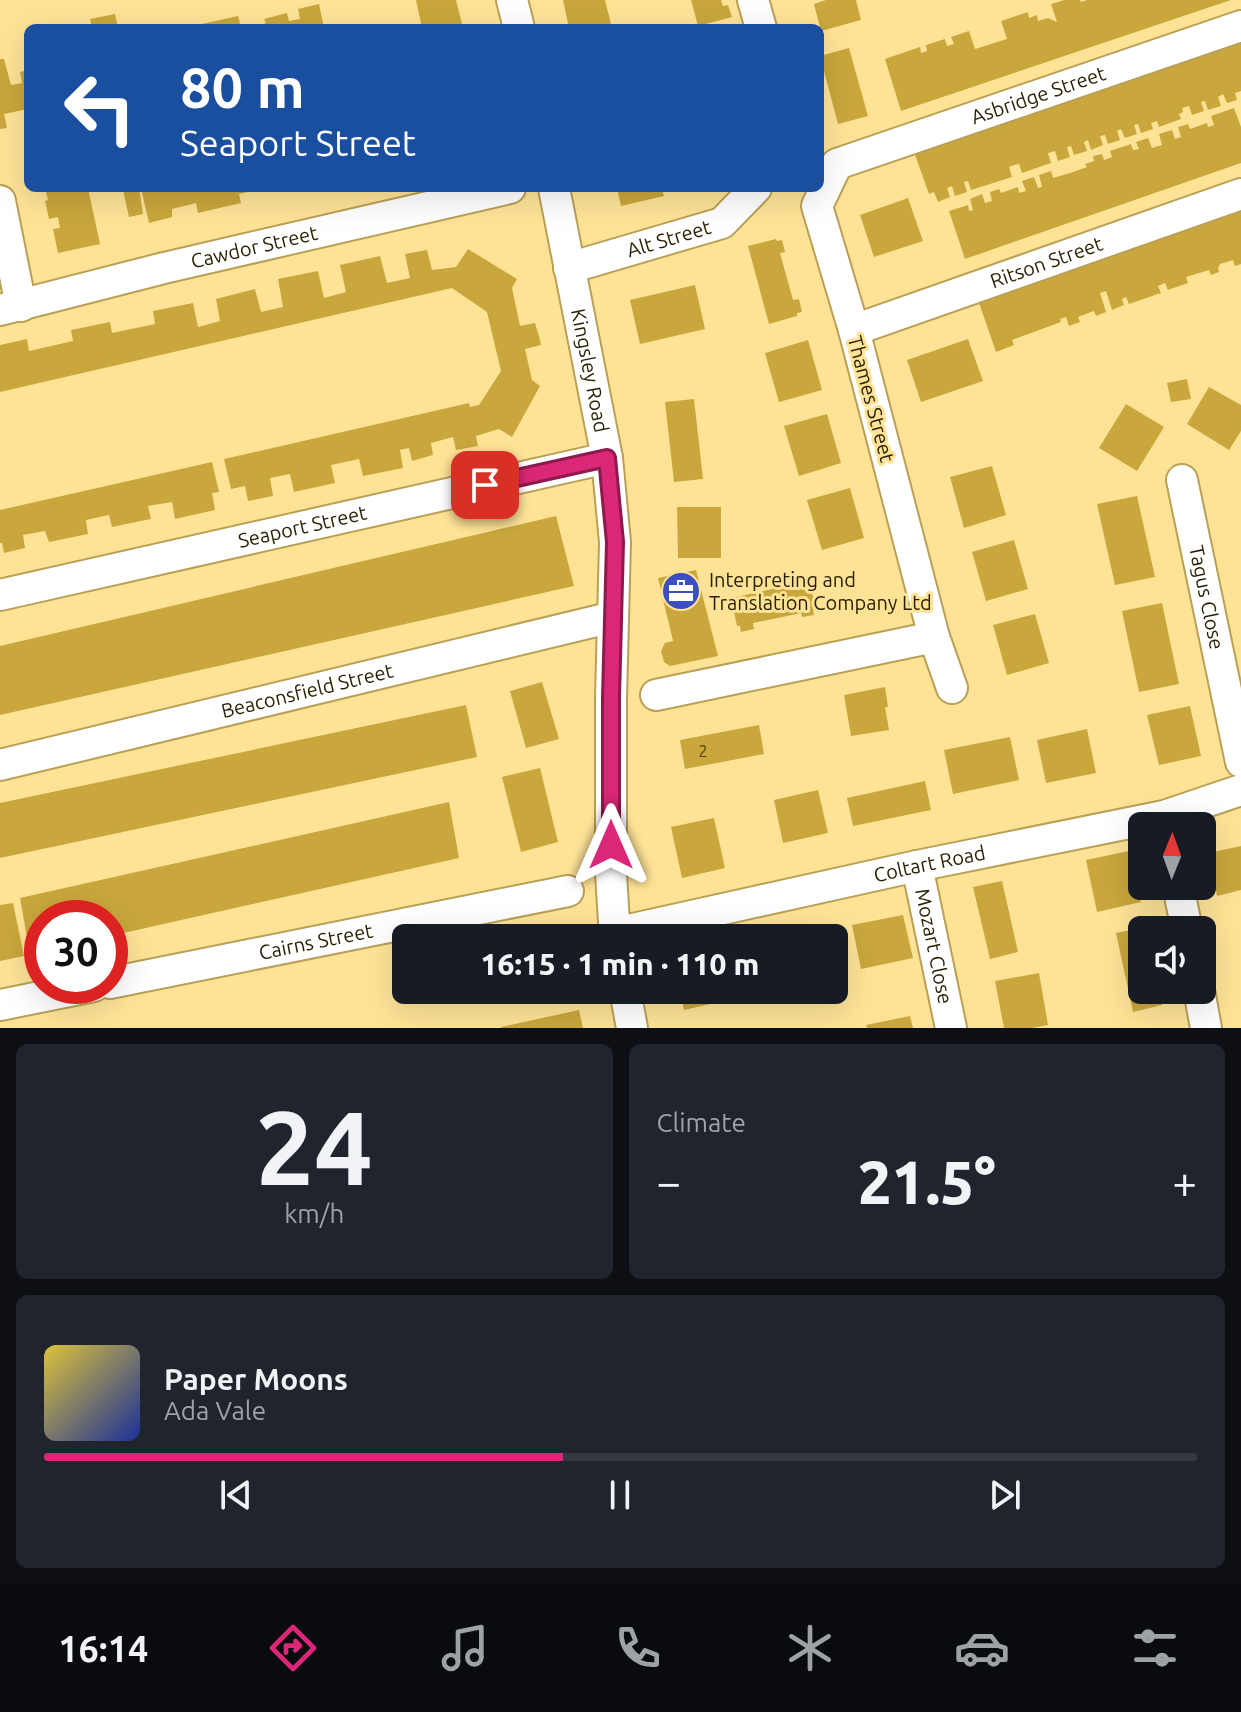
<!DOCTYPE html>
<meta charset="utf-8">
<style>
body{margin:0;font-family:Ubuntu,sans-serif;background:#20242c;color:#f1f3f6;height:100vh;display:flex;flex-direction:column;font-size:30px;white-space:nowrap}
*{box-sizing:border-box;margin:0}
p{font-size:26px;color:#9ea1a6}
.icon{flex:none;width:44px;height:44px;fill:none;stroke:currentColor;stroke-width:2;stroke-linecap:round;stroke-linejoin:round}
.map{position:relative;height:1028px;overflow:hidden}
.drawer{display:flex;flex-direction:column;gap:16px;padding:16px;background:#0d0f14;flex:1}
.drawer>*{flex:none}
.hud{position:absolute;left:24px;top:24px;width:800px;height:168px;border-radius:12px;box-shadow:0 8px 32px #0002;background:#1a4fa0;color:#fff;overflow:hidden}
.needle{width:52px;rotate:1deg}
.buttons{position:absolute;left:1128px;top:812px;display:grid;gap:16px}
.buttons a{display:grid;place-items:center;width:88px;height:88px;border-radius:12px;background:#171b24;box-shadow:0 8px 32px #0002;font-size:40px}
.speed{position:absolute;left:24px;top:900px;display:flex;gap:16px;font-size:40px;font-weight:700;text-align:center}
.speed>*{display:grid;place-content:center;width:104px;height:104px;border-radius:50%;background:#171b24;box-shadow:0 8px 32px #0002;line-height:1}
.speed .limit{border:12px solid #d22;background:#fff;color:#111}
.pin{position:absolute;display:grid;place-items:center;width:68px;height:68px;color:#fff;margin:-34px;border-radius:16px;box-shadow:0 4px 12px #0006}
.me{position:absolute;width:88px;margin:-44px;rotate:0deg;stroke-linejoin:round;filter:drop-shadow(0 0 6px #0008)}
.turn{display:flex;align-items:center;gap:28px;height:168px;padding:0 24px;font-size:36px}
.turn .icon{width:104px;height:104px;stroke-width:2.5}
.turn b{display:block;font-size:56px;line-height:68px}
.big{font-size:60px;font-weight:800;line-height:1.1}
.drawer .card{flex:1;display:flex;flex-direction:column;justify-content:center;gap:12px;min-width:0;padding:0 28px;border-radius:12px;background:#20242c}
.drawer .dial{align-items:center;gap:0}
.dial b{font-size:104px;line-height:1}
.song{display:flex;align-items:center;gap:24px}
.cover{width:96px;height:96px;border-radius:12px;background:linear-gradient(135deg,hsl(50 70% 55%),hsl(230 70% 35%))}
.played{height:8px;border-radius:4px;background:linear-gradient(90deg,#db2777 45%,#363941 45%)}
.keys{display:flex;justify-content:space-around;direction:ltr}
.heat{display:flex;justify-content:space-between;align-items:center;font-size:44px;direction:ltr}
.drawer .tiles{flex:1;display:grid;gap:16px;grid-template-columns:1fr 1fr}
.card:last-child{grid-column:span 2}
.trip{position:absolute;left:392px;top:924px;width:456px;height:80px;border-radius:12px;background:#171b24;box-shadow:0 8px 32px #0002;font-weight:800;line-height:80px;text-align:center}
.tabs{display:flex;height:128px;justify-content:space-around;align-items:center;background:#090b0e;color:#9ea1a6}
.tabs .icon{width:56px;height:56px}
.tabs .on{color:#db2777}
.tabs b{font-size:36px;color:#f1f3f6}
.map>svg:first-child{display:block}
.building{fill:#c9a73c}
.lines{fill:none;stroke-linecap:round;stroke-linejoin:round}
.minor-casing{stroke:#baa056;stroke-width:34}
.minor{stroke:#fff;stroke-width:30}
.route-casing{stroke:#8e194d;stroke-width:20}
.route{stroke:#db2777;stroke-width:14}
.labels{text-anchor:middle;stroke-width:6;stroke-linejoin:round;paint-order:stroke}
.number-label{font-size:16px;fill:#50400f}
.street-label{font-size:20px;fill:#281e00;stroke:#fee397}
.poi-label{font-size:20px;fill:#281e00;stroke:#fee397;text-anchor:start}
</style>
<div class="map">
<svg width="1241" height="1028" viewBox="0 0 1241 1028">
<rect width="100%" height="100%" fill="#fee397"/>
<g class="building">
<polygon points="416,0 456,0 463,28 422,28"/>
<polygon points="563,0 605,0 612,28 569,28"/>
<polygon points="691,0 721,0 723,6 728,5 732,17 698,26"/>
<polygon points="826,0 856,0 861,20 821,31 814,4"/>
<polygon points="1064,0 1080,0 1081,2 1087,0 1231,0 901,111 885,59 920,47 921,53 927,51 926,45 945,39 947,46 954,44 951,37 969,31 975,49 1007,39 1001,21 1028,12 1029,18 1037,15 1038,21 1048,18 1057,22 1051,4"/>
<polygon points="319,4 324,28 250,28 266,23 264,19 287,13 289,21 300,19 298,9"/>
<polygon points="115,14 118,28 92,28 90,19"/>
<polygon points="238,16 241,28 197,28 197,25"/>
<polygon points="1241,42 1241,91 1235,93 1237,100 1227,103 1223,94 1218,97 1221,106 1208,110 1205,101 1201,102 1204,111 1192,115 1189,106 1182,108 1183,112 1179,114 1181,119 1159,127 1157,121 1151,123 1153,129 1141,133 1138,124 1134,125 1137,134 1125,138 1121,129 1117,131 1120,140 1108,144 1105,135 1100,136 1103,145 1091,150 1088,140 1084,142 1087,151 1074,155 1071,146 1067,147 1070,157 1058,161 1055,151 1048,153 1051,163 1022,173 1019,164 1014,165 1009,167 1012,177 971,190 968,181 964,182 967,192 955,196 952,186 947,188 950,197 938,202 934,192 929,194 914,152"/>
<polygon points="849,48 868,116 838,124 820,56"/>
<polygon points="0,59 4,59 11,85 22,83 20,72 28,70 28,109 4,114 7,128 0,129"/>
<polygon points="1234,108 1241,127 1241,163 965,259 949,211 968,205 969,211 973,210 970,199 982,194 985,203 992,201 990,192 999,189 1001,193 1018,187 1019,193 1026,191 1022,181 1034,177 1038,188 1042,187 1039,175 1051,171 1053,178 1070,173 1087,167 1085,164 1094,161 1093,156 1102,154 1104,160 1112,157 1110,151 1131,144 1133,150 1139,149 1136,142 1148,138 1152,148 1162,145 1159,134 1172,130 1175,139 1181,137 1178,127 1188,124 1190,129 1207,123 1208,127 1214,125 1211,116"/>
<polygon points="45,188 88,188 100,244 58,253 53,229 60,228 58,217 49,219 45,201 48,200"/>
<polygon points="132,188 139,188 143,214 129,217 123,190"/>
<polygon points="141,188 260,188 260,189 239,194 241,203 198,213 196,203 172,209 172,217 149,223"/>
<polygon points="617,188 662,188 664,196 621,206"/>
<polygon points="908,198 923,241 874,257 860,215"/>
<polygon points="1241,208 1241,264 1235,266 1233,260 1220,264 1218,268 1219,272 1211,275 1209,270 1186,277 1188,283 1168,290 1165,283 1158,286 1161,293 1129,304 1126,297 1122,299 1124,305 1112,310 1106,291 1100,293 1106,312 1096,316 1094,311 1078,317 1080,322 1069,326 1066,317 1060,319 1061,322 1012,340 1014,345 996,352 978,300"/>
<polygon points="776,239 777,241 782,240 785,252 780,253 793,300 799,299 802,312 797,313 797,316 769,324 748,246"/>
<polygon points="468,249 517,279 512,288 520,326 535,323 539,336 541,345 525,349 532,380 540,386 512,437 499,429 476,436 478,446 456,450 453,437 431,443 433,455 412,461 409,448 400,450 403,468 363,476 359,459 331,465 335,483 294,492 290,474 270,478 273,496 248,501 245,486 231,489 224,459 469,403 470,407 479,405 501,371 487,312 452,288 0,392 0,345 27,339 29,351 73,341 71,330 110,322 112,333 155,324 153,311 193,303 198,327 220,321 216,299 255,289 261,312 283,307 278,279 318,271 324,298 346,292 340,265 380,256 387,283 410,278 405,254 427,250 432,270 456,267"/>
<polygon points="695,285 705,329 640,344 630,300"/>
<polygon points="968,339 983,381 921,402 907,360"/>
<polygon points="808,340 822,390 779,402 765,353"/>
<polygon points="1187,379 1191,399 1171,402 1167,383"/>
<polygon points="1209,387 1241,405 1241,431 1229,450 1187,424"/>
<polygon points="694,399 703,479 674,482 665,402"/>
<polygon points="1126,404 1164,427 1137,471 1099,448"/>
<polygon points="827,414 841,463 799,476 784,426"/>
<polygon points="212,462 219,492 212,493 215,510 175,519 172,502 148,506 151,519 131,523 112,527 109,515 86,520 88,534 49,542 45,531 23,535 25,548 4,553 2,543 0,543 0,510"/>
<polygon points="992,466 1006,515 964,528 950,477"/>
<polygon points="850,488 864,538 822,550 807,500"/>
<polygon points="1137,496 1155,577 1115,585 1097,504"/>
<polygon points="677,507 721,507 721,558 678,558"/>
<polygon points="556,516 574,586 0,715 0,646"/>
<polygon points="1014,540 1028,589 986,601 972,552"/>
<polygon points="696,570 718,656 670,666 664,662 661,651 665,643 673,641 658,578"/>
<polygon points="809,581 816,609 813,610 814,615 802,617 801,613 753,623 754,629 741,632 740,626 737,626 731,598"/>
<polygon points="1162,603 1179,684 1139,692 1122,611"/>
<polygon points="1035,614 1049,663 1007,675 993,625"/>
<polygon points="542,682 559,739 526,748 510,691"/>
<polygon points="885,687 888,707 885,707 889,730 851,736 844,695"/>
<polygon points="466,705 477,757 0,858 0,803"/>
<polygon points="1190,706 1201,756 1159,765 1147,715"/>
<polygon points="759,725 764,754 685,769 680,740"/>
<polygon points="1087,729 1096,773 1046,783 1037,740"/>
<polygon points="1010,737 1019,780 953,794 944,750"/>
<polygon points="540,768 558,842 521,852 502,777"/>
<polygon points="925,781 931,810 853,826 847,798"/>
<polygon points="818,790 828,833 783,843 774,800"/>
<polygon points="449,802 459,858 110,936 110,918 42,918 42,951 30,954 20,898"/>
<polygon points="714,818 725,868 682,878 671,827"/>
<polygon points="1241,846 1241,890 1217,896 1208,853"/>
<polygon points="1129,851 1141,902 1097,912 1086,860"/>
<polygon points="1002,881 1018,952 990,959 973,887"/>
<polygon points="13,903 24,956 0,961 0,905"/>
<polygon points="903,915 913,958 861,969 852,925"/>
<polygon points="1145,927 1145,930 1142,930 1142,990 1159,990 1162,1005 1133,1012 1116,933"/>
<polygon points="1039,973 1048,1025 1032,1028 1004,1028 995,981"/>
<polygon points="680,990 748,990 749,995 684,1010"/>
<polygon points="579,1010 583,1028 501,1028 501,1027"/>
<polygon points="910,1016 913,1028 867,1028 866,1025"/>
</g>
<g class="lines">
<g class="minor-casing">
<g id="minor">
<polyline points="512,0 519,28"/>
<polyline points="753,0 761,28"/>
<path id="s1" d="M554,188L607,458L615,542L611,698V874L615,938"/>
<polyline points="0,201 21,306"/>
<path id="s2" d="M569,268L722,223L756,188"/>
<path id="s3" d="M0,310L164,268L510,188"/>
<path id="s4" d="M854,330L1241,194"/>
<path id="s5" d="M1182,480L1241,762"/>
<path id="s6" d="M0,595L607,458"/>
<path id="s7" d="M952,688L934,637L854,330L817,206L837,164L1241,26"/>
<polyline points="656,695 934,637"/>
<path id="s8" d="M0,765L613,617"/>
<path id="s9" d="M917,866L951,1028"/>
<polyline points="1178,886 1187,930"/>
<path id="s10" d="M615,933L917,866L1164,816L1241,790"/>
<path id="s11" d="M110,983L568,891"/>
<polyline points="625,990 632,1028"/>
<polyline points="1199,990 1206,1028"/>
<polyline points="0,1005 94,986"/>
</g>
</g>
<use href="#minor" class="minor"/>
</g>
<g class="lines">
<g class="route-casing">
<polyline id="route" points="485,485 607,458 615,542 611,698 611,845"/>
</g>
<use href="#route" class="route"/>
</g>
<defs>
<g id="office-disc" transform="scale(2)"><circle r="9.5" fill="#3b4fc2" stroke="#fee397"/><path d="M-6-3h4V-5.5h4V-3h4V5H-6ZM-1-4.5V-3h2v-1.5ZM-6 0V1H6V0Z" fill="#fff"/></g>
</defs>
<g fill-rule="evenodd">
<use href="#office-disc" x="681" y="591"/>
</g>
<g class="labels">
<g class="number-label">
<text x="703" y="757">2</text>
</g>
<g class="street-label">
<text dy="7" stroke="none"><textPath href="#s7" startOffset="760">Asbridge Street</textPath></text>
<text dy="7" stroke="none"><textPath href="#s2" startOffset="104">Alt Street</textPath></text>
<text dy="7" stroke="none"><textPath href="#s3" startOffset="262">Cawdor Street</textPath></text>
<text dy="7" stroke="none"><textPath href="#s4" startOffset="204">Ritson Street</textPath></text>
<text dy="7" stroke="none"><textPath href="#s1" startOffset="186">Kingsley Road</textPath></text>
<text transform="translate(871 399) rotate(75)" y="7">Thames Street</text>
<text dy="7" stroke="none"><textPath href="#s6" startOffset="310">Seaport Street</textPath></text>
<text dy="7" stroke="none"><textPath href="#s5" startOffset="120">Tagus Close</textPath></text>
<text dy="7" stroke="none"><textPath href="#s8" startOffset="316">Beaconsfield Street</textPath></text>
<text dy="7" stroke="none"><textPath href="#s10" startOffset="322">Coltart Road</textPath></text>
<text dy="7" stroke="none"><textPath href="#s11" startOffset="210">Cairns Street</textPath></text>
<text dy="7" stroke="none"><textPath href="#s9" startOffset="82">Mozart Close</textPath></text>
</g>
<g class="poi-label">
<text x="709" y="587">Interpreting and<tspan x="709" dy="23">Translation Company Ltd</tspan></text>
</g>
</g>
</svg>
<div class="buttons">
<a><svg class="needle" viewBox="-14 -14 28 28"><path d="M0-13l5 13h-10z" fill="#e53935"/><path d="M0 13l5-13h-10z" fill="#9ea1a6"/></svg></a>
<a><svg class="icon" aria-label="sound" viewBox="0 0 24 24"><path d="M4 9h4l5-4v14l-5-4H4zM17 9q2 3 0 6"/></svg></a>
</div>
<div class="speed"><div class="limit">30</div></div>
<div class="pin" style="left:485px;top:485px;background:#d93025"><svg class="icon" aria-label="arrive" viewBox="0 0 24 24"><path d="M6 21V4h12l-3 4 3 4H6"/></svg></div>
<svg class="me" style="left:611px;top:845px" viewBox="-20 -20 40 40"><path d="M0-17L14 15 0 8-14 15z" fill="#db2777" stroke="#fff" stroke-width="4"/></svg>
<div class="trip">16:15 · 1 min · 110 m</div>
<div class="hud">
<div class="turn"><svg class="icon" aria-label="left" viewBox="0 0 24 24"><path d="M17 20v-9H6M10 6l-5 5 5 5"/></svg><div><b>80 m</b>Seaport Street</div></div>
</div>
</div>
<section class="drawer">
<div class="tiles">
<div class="card dial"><b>24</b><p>km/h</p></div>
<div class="card"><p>Climate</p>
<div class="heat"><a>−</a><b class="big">21.5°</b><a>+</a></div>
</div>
<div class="card">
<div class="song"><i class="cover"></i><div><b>Paper Moons</b><p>Ada Vale</p></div></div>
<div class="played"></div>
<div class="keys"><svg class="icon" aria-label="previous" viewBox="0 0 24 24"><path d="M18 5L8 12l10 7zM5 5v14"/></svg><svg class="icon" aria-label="pause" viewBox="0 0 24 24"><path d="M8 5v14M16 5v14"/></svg><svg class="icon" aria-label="next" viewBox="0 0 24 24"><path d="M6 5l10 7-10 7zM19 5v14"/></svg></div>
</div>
</div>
</section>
<nav class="tabs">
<b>16:14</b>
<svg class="icon on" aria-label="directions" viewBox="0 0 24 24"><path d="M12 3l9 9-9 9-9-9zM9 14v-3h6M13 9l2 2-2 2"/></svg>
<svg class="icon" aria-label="music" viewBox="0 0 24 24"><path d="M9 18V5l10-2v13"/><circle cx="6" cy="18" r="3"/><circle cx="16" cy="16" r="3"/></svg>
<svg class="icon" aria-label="phone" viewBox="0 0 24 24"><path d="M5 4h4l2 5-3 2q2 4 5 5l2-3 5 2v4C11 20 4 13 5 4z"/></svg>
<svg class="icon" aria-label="climate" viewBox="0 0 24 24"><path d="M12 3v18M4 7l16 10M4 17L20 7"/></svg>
<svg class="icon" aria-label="car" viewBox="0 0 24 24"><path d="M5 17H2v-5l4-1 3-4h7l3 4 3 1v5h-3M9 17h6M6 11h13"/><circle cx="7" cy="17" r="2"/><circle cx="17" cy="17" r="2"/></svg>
<svg class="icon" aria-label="filters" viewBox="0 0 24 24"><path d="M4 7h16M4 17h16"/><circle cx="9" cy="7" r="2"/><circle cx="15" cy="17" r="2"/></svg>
</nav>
